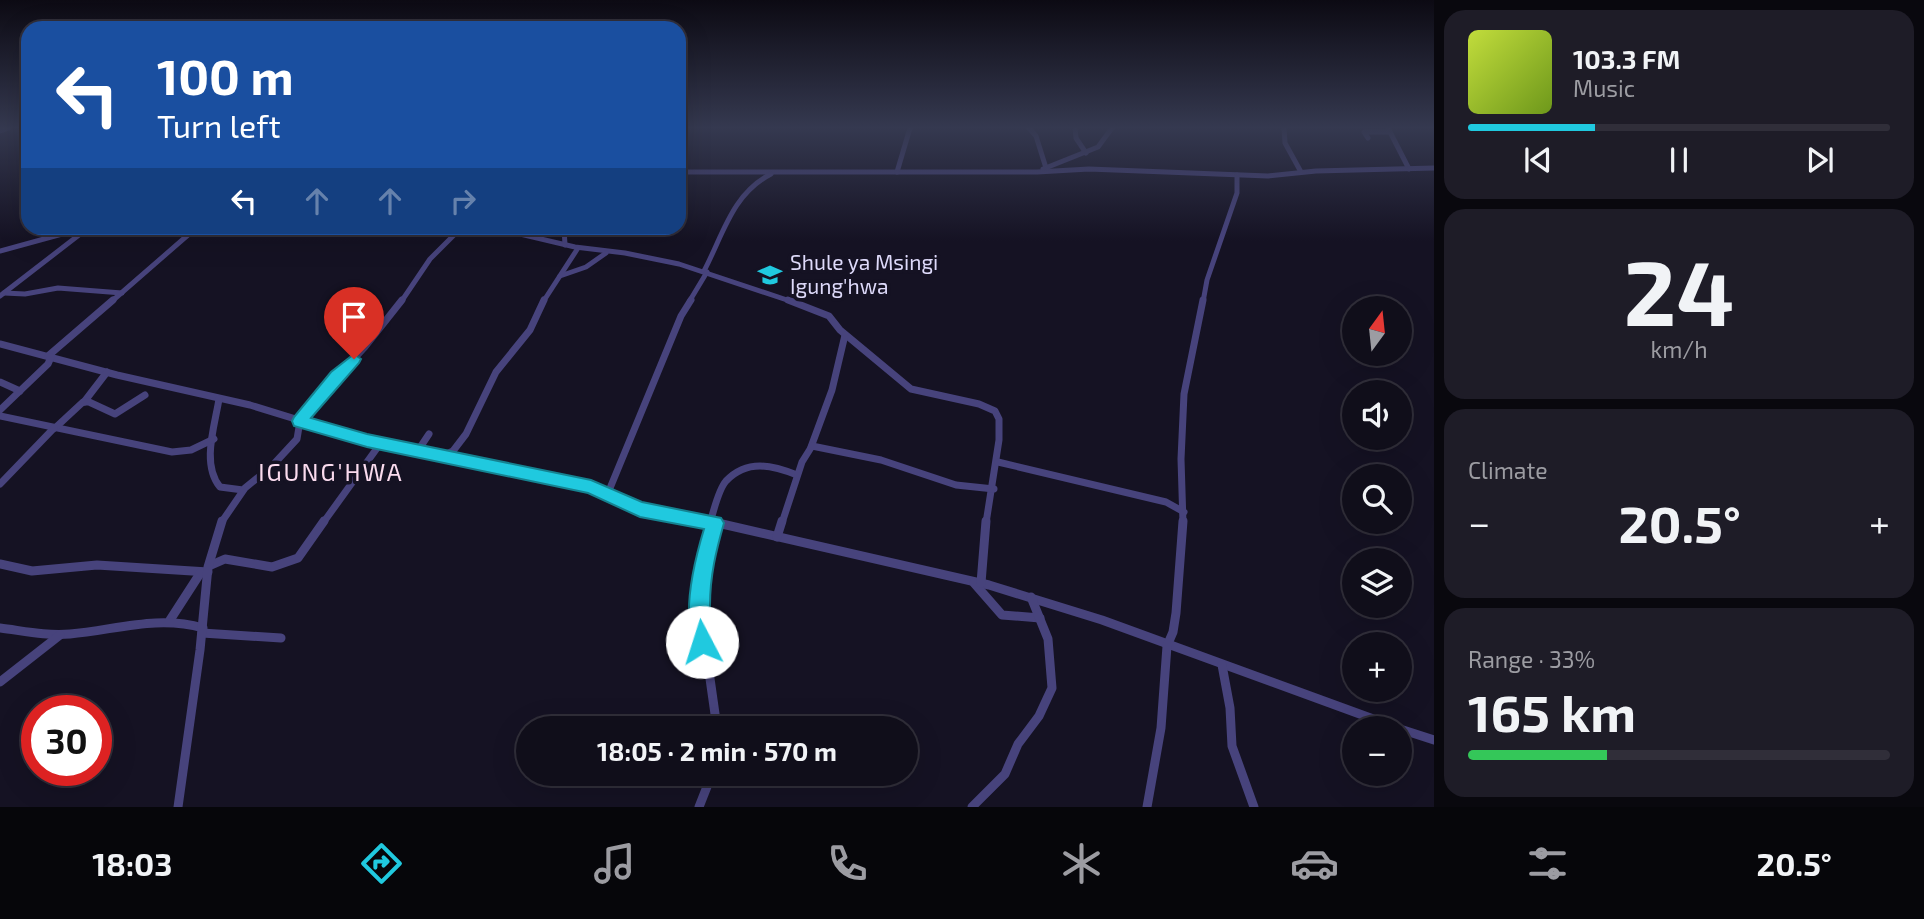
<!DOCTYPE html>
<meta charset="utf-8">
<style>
body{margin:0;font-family:"Exo 2",sans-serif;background:#1e1c27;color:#f1f3f6;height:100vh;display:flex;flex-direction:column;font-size:26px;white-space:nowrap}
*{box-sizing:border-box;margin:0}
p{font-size:23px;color:#9c9ca2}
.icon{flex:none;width:38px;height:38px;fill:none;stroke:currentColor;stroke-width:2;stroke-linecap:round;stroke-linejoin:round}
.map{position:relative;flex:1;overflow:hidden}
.side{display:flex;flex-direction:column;gap:10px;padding:10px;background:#09080e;width:490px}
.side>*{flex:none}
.hud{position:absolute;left:21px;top:21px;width:665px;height:214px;border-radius:21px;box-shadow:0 7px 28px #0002,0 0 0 2px #302e39;background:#1a4fa0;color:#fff;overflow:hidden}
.needle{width:46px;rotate:15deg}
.fabs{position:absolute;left:1342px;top:296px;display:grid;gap:14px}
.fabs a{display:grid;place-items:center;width:70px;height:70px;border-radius:50%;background:#100e1a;box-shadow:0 7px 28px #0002,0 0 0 2px #302e39;font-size:35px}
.speed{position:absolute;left:21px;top:695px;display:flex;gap:14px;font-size:35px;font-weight:700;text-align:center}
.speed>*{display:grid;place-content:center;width:91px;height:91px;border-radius:50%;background:#100e1a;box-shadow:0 7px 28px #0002,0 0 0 2px #302e39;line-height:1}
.speed .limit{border:10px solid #d22;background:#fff;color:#111}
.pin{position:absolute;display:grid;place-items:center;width:60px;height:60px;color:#fff;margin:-72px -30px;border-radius:50% 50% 50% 0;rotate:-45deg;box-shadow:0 0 7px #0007}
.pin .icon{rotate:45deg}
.me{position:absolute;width:77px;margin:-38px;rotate:355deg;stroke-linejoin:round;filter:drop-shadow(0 0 5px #0008)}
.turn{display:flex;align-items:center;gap:24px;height:147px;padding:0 21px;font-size:32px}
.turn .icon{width:91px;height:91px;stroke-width:2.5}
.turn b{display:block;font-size:49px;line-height:60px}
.lanes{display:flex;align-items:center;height:66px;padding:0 21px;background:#0003;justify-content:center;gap:35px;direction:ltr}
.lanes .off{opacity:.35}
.big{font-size:52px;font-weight:700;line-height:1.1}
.side .card{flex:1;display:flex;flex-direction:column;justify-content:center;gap:10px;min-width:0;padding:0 24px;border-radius:21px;background:#1e1c27}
.side .dial{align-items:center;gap:0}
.dial b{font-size:91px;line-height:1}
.song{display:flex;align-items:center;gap:21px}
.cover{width:84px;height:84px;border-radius:10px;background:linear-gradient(135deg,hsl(70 70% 55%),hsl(80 70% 35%))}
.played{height:7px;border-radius:4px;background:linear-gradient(90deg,#20c9df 30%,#302e39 30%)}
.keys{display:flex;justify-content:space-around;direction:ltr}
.heat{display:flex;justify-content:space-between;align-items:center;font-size:38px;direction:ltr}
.charge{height:10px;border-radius:5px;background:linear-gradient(90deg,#34c759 33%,#302e39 0)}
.trip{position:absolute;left:516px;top:716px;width:402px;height:70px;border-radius:35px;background:#100e1a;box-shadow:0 7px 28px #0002,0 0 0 2px #302e39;font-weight:700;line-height:70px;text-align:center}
.tabs{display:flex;height:112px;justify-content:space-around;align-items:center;background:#06060a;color:#9c9ca2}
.tabs .icon{width:49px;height:49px}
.tabs .on{color:#20c9df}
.tabs b{font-size:32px;color:#f1f3f6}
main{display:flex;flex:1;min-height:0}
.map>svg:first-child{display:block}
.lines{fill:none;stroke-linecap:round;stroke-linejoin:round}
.street-far2{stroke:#47437c;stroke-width:5}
.street-far1{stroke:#47437c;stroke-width:7}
.street{stroke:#47437c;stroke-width:9}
.route{fill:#20c9df;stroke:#158391;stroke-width:2}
.labels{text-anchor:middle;stroke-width:7;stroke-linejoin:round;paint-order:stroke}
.poi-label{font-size:21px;fill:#dedafa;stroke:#151223;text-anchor:start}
.quarter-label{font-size:24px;letter-spacing:2px;fill:#fadbee;stroke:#151223}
</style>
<main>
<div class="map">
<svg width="1434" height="807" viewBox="0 0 1434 807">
<rect width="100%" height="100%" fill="#151223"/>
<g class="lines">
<g class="street-far2">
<polyline points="1029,128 1036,136 1046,168"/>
<polyline points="1075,128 1076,138 1086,153"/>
<polyline points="1284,128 1285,143 1301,172"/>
<polyline points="1388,128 1409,169"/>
<polyline points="0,131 9,128"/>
<polyline points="1368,138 1364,132 1390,132"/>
<polyline points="1043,169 1098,147 1112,128"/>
<polyline points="679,172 1037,172 1089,169 1268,176 1316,171 1434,168"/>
<polyline points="897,172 910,128"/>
<polyline points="494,228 575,247 625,253 679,264 793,302"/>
<polyline points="564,228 565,245"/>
<polyline points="0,251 84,228"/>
<path d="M704,271C723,235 732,194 771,174"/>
<polyline points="560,276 586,267 606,253"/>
<polyline points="4,293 25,294 58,288 122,293"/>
<polyline points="0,296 88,228"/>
<polyline points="111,302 196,228"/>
<polyline points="401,302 430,259 461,228"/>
<polyline points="543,302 578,248"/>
<polyline points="689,302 707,272"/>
<polyline points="1203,302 1207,280 1237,193 1237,175"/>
</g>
<g class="street-far1">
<polyline points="788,300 829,316 840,330 911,389 979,404 995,411 999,419 999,440 986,523"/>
<polyline points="0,344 117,375 250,405 367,441 591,487 640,509 717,523"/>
<polyline points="48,356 113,300"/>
<polyline points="0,382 20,391"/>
<path d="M219,399C215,425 201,464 220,487L243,490"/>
<polyline points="84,402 107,372"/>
<polyline points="0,410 48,364 51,357"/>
<polyline points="0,416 172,452 191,450 214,439"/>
<polyline points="55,428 83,402 89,402 115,414 145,395"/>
<polyline points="811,447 832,390 845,335"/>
<polyline points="417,452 429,434"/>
<polyline points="441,457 453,451 466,434 496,372 530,330 544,300"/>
<polyline points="998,462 1166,502 1184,512"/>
<polyline points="0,484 54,428"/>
<polyline points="608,493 681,316 691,300"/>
<path d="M710,522C714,511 718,490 726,481C747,459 772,465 797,475"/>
<polyline points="221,523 245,488 272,466 297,439 300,421 308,409 364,348 402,300"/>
<polyline points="323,523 380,444"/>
<polyline points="782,523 802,462 812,446 881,460 956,485 994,489"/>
<polyline points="1183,523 1181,459 1184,394 1203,300"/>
</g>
<g class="street">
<polyline points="709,521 989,585 1102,620 1398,728"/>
<polyline points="715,523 703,563 700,608 717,728"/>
<polyline points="777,537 782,521"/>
<polyline points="0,564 32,571 97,565 208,572"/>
<polyline points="209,566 225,559 272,567 298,558 324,521"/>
<polyline points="974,583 1002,615 1040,618"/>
<polyline points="981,583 986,521"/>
<polyline points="170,620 201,572"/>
<path d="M0,628C24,631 46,636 70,634C116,630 157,615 203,628"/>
<polyline points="202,633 281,638"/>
<polyline points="1222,665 1230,708 1232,746 1254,807"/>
<polyline points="0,682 60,635"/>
<polyline points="1400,729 1434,740"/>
<polyline points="178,807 200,650 208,567 222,521"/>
<polyline points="699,807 712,774"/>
<polyline points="972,807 1005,774 1018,744 1039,716 1052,688 1048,639 1031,597"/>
<polyline points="1147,807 1161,728 1167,646 1173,632 1176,613 1183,521"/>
</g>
</g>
<linearGradient id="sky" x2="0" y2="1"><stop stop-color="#0c0a13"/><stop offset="0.53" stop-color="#353950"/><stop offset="1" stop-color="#353950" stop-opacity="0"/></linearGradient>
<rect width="1434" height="241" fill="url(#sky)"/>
<path class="route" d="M354,354L361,359L359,363L311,418L367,434L591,480L642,502L721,518L724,523C716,551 710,576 710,605C709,619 715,635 710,649L702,651L695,649C681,615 694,562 704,529L640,517L588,493L367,447L294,426L292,421L294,417L331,372Z"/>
<defs>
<g id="school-bare" transform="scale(1.89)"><path d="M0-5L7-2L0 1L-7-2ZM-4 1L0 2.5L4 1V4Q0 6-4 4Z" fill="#20c9df" stroke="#151223" stroke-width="2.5" paint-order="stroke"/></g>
</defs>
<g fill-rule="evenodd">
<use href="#school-bare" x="770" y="275"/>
</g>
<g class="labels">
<g class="poi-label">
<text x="790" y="270">Shule ya Msingi<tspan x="790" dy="24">Igung'hwa</tspan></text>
</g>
<g class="quarter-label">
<text x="331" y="481">IGUNG'HWA</text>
</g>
</g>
</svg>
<div class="fabs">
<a><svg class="needle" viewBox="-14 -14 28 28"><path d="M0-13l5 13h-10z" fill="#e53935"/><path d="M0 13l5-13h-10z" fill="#9c9ca2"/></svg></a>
<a><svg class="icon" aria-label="sound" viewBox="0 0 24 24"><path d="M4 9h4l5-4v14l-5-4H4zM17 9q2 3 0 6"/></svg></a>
<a><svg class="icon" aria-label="search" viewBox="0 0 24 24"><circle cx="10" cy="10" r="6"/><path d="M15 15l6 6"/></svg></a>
<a><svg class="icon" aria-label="layers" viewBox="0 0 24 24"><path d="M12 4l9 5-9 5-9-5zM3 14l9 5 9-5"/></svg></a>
<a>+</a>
<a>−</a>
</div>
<div class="speed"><div class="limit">30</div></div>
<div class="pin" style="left:354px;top:359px;background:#d93025"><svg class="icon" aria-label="arrive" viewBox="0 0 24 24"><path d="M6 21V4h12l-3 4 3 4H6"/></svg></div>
<svg class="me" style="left:702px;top:642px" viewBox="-20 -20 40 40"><circle r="19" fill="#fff"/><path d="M0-13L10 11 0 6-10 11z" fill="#20c9df"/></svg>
<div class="trip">18:05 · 2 min · 570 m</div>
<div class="hud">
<div class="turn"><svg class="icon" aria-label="left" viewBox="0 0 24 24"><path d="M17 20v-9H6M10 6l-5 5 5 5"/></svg><div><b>100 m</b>Turn left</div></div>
<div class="lanes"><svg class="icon" aria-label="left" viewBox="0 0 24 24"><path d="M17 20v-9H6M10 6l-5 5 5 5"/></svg><svg class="icon off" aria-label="ahead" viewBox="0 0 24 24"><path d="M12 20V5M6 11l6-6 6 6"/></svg><svg class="icon off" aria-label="ahead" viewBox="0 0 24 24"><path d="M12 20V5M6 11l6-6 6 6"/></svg><svg class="icon off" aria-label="right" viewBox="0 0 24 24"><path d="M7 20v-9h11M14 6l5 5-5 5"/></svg></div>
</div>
</div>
<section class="side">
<div class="card">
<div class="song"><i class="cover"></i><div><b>103.3 FM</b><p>Music</p></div></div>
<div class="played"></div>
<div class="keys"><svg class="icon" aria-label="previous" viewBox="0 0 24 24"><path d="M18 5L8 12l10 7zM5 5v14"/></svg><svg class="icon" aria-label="pause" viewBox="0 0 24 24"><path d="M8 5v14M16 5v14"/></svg><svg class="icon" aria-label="next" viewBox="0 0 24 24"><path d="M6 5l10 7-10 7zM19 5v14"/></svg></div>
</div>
<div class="card dial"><b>24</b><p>km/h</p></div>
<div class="card"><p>Climate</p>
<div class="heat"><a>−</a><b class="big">20.5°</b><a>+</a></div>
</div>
<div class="card"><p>Range · 33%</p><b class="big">165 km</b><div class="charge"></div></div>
</section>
</main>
<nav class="tabs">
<b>18:03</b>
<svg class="icon on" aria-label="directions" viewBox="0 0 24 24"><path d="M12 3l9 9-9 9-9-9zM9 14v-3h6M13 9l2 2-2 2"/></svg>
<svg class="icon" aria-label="music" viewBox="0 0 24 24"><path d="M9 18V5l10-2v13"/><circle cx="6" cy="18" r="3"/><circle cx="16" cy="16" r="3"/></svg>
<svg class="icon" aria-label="phone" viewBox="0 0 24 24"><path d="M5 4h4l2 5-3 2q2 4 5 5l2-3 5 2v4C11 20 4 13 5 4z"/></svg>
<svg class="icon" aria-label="climate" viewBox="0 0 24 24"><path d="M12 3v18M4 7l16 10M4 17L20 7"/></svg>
<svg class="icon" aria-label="car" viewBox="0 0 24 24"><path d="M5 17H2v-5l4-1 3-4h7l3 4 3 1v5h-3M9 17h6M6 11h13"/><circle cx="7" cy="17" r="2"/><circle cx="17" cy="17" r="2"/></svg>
<svg class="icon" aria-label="filters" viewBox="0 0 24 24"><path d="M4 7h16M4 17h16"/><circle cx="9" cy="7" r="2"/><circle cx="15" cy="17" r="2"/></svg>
<b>20.5°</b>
</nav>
